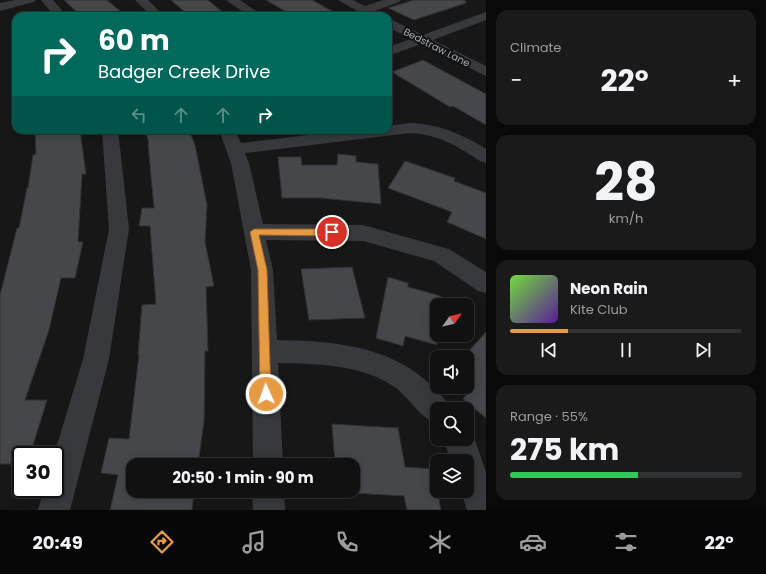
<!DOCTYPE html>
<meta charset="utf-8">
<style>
body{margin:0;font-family:Poppins,sans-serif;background:#1a1a1b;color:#f1f3f6;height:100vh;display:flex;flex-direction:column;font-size:15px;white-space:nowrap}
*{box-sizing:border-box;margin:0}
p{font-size:13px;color:#9c9d9f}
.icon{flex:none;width:22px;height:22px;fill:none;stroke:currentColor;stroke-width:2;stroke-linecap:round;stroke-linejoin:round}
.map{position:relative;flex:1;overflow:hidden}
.side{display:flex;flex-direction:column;gap:10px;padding:10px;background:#09090a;width:280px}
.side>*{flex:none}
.hud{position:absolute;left:12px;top:12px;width:380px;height:122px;border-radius:12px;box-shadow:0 2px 10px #0003,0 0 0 1px #303132;background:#00695c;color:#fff;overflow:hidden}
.needle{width:26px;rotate:56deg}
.tools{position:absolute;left:430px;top:298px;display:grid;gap:8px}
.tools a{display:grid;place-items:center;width:44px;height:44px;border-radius:8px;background:#111112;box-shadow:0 2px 10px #0003,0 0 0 1px #303132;font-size:20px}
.speed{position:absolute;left:12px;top:446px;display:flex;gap:8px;font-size:20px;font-weight:700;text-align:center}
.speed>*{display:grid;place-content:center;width:52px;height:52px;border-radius:50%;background:#111112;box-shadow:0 2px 10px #0003,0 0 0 1px #303132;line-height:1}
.speed .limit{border:2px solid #111;border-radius:6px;background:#fff;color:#111}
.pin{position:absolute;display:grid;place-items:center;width:34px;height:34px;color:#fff;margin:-17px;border:2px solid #fff;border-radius:50%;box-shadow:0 1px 4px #0007}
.me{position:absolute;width:44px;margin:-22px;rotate:358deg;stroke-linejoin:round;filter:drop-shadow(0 0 3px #0008)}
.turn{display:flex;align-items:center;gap:14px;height:84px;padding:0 20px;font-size:18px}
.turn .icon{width:52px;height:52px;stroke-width:2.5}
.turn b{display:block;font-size:28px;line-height:34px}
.lanes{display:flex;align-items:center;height:38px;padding:0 20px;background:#0003;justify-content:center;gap:20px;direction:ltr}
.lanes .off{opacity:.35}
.big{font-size:30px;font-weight:700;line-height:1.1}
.side .widget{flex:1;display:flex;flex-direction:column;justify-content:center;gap:6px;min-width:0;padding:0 14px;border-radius:12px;background:#1a1a1b}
.side .dial{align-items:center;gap:0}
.dial b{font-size:52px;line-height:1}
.song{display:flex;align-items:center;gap:12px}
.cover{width:48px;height:48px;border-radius:6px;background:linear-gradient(135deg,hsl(100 70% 55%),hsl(270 70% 35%))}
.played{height:4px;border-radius:2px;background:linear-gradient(90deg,#e79a40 25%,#303132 25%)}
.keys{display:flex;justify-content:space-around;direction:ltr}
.heat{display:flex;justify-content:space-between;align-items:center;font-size:22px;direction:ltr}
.charge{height:6px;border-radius:3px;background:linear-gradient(90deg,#34c759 55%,#303132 0)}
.trip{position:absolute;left:126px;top:458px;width:234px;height:40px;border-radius:12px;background:#111112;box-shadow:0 2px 10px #0003,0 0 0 1px #303132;font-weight:700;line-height:40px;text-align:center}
.dock{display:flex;height:64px;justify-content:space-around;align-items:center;background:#070707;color:#9c9d9f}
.dock .icon{width:28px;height:28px}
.dock .current{color:#e79a40}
.dock b{font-size:18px;color:#f1f3f6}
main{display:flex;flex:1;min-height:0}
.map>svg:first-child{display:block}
.building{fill:#46474b;stroke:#313134}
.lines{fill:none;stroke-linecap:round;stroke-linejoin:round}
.minor{fill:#38393d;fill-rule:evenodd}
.route{fill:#e79a40;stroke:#96642a}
.labels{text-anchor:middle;stroke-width:4;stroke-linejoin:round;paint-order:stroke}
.far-street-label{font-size:10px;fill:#a9b0b8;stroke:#121213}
</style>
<main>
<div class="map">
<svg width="486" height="510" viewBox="0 0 486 510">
<rect width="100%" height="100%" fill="#171718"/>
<g class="building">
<polygon points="64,0 107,0 126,16 81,16"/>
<polygon points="171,0 208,0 227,16 189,16"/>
<polygon points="266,0 312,0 341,16 293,16"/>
<polygon points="414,0 465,0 466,3 414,20 388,8"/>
<polygon points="423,60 486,94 486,125 453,106 450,107 392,72"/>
<polygon points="35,130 80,130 86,174 82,174 78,242 83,242 75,278 61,278 49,330 25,400 47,400 30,455 21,455 21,464 0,464 0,295 17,228 19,228 27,188 28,188 33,155 36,154"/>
<polygon points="145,130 189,130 195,145 207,205 205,242 214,286 206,287 208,351 205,351 204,421 198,465 133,465 133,491 194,491 192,510 110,510 118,475 101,473 109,438 129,439 139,355 138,355 142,305 156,304 150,226 139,226 142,208 154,208 148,143 149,143"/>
<polygon points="338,154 356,156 356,162 378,164 381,204 321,198 282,198 278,157 301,157 302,165 337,165"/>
<polygon points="405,161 455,178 454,181 486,193 486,239 447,222 452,212 388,188"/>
<polygon points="352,267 365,318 309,320 301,269"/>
<polygon points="388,277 408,283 408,287 441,296 441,305 437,305 437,345 405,336 403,346 376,338"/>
<polygon points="486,332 486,418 463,399 467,394 467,353"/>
<polygon points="332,424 398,428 405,467 433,469 441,510 407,510 404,496 336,492 353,491 353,465 335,465"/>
</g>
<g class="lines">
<g class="minor">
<polygon points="15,0 36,0 34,2 0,11 0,3"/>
<polygon points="41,0 53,0 67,16 54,16"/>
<polygon points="135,0 148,0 164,16 151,16"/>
<polygon points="226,0 240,0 263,16 249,16"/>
<polygon points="338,0 353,0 365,6 383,0 401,0 399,2 375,11 382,16 366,16"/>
<polygon points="486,12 486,20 433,40 486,66 486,76 421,44 388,56 388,47 411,39 388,27 388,18 423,35"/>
<path d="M410,123C439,124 462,134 486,149V163L480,161C457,146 438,134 410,133L245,153L249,163L263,224L363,225L449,249L486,272V293L478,291L434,261L363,241L266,240L273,270L277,340C332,341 390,345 432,386C439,393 446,399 451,409H437V424C419,417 411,400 396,388C362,364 318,364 278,363L283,465H253L251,270L231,163L219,130H235L241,143L350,130H388V126Z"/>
<polygon points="102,130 118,130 129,229 109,359 70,510 38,510 44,489 55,489 54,455 83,359 109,229"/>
<polygon points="467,428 474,438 486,472 486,510 467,510 461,491 467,491 467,461 452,461 442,439 467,439"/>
<polygon points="252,491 284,491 285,510 253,510"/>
</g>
</g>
<polygon class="route" points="254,229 332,229 336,232 332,236 259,235 267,270 271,394 270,398 266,399 262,398 260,394 258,270 250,232"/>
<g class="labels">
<g class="far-street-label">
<text transform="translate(437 47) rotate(27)" y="4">Bedstraw Lane</text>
</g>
</g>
</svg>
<div class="tools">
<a><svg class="needle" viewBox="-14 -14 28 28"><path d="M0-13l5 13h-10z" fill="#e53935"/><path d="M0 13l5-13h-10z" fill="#9c9d9f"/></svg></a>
<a><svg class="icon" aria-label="sound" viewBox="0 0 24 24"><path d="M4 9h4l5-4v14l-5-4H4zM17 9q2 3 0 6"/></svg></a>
<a><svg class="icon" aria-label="search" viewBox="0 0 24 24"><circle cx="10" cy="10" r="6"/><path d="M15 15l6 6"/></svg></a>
<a><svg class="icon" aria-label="layers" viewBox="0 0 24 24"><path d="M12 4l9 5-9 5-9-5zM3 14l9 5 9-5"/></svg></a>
</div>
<div class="speed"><div class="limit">30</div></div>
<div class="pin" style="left:332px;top:232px;background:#d93025"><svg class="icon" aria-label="arrive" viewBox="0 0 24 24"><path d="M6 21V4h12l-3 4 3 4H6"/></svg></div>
<svg class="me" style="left:266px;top:394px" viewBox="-20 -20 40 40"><circle r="17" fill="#e79a40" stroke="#fff" stroke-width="3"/><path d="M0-11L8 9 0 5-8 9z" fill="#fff"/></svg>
<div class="trip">20:50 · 1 min · 90 m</div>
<div class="hud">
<div class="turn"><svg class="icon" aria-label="right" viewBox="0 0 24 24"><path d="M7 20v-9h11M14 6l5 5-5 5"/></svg><div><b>60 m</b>Badger Creek Drive</div></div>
<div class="lanes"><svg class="icon off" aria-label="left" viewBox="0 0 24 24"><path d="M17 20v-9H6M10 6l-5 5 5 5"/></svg><svg class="icon off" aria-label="ahead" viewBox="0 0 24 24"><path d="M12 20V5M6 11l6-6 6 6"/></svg><svg class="icon off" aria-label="ahead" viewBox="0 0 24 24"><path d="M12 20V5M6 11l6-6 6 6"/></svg><svg class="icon" aria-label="right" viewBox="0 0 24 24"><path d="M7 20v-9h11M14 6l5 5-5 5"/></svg></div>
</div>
</div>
<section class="side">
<div class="widget"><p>Climate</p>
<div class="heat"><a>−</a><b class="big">22°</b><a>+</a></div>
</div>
<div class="widget dial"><b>28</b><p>km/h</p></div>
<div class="widget">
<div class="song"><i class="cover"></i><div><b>Neon Rain</b><p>Kite Club</p></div></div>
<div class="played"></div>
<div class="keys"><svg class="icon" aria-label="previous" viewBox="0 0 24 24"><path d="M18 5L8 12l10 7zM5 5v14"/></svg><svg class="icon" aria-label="pause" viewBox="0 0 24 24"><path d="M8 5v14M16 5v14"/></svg><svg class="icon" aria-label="next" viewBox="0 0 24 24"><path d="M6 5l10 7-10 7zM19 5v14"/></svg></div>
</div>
<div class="widget"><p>Range · 55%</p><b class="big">275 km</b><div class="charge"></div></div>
</section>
</main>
<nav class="dock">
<b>20:49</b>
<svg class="icon current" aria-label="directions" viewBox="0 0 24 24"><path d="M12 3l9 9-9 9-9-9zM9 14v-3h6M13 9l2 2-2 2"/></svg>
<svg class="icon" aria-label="music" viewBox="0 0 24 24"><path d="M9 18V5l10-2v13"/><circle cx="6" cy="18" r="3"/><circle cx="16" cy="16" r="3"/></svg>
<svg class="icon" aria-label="phone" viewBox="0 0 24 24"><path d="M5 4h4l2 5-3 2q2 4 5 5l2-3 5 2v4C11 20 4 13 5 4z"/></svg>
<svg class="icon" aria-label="climate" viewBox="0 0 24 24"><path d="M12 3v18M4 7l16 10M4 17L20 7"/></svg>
<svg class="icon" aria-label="car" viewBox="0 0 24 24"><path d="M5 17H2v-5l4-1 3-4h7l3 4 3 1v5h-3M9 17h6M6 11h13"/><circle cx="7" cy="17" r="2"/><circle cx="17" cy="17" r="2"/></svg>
<svg class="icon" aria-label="filters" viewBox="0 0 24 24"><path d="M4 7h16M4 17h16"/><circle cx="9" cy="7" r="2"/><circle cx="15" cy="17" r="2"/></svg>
<b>22°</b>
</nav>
